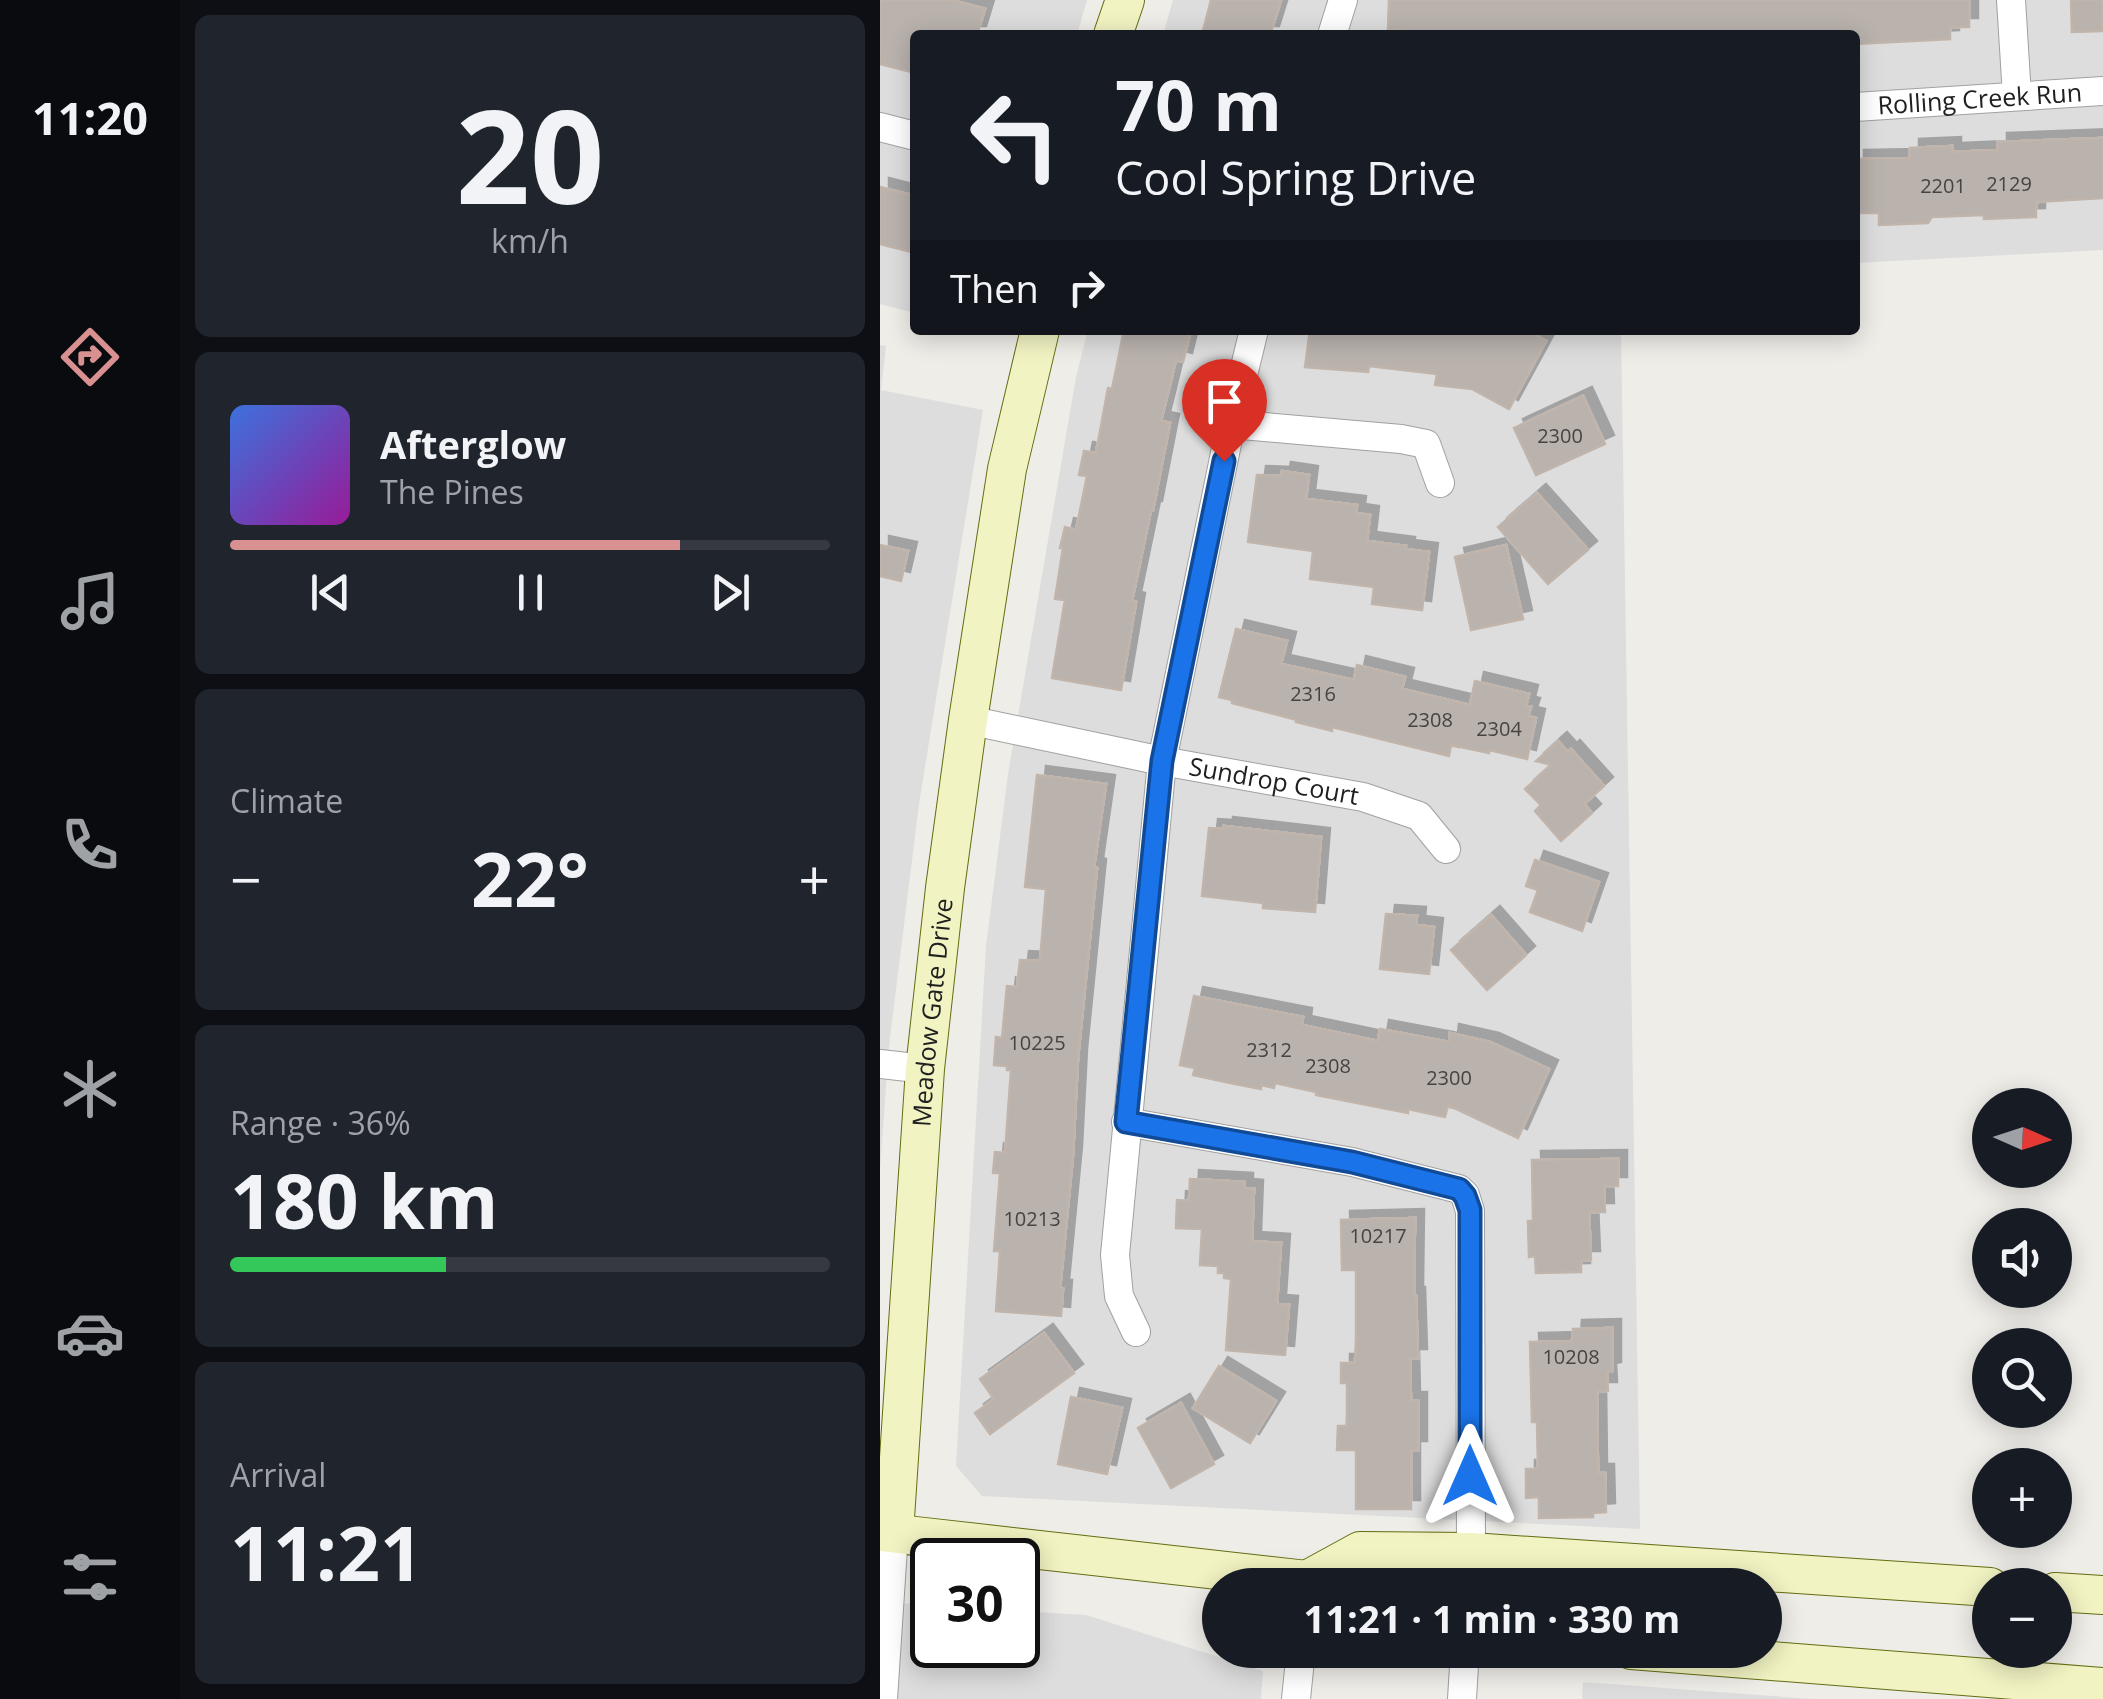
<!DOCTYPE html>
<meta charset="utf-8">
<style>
body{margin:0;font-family:"Open Sans",sans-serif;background:#20242c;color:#f1f3f6;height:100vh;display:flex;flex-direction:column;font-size:38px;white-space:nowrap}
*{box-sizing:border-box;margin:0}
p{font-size:32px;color:#9ea1a6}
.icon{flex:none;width:55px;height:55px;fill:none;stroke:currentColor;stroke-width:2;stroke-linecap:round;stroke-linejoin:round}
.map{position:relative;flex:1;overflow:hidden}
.details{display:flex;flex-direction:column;gap:15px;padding:15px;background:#0d0f14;width:700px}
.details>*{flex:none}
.top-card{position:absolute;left:30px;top:30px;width:950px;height:305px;border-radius:10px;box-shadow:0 5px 25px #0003;background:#171b24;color:#f1f3f6;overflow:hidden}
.needle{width:65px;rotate:93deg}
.tools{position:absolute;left:1092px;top:1088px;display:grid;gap:20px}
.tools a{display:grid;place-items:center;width:100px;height:100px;border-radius:50%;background:#171b24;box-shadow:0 5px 25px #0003;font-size:50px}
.speed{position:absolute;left:30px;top:1538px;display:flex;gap:20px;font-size:50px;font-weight:700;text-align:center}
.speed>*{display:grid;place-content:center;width:130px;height:130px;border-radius:50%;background:#171b24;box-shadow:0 5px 25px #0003;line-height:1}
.speed .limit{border:5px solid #111;border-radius:15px;background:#fff;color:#111}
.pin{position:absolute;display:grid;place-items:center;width:85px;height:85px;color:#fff;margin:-102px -42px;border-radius:50% 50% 50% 0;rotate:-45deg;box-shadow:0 0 10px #0007}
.pin .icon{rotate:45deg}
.me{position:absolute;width:110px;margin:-55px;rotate:0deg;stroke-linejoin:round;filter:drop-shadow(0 0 8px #0008)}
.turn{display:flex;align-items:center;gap:35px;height:210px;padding:0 40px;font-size:45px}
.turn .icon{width:130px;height:130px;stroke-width:2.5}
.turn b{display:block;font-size:70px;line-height:85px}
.then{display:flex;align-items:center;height:95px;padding:0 40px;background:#0003;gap:20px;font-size:38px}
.big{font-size:75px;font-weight:700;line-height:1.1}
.details .card{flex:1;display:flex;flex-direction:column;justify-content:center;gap:15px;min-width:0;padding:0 35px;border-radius:15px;background:#20242c}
.details .dial{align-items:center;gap:0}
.dial b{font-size:130px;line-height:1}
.song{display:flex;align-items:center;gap:30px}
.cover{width:120px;height:120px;border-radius:15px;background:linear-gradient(135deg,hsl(220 70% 55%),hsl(300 70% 35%))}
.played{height:10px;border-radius:5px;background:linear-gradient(90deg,#d99091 75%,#363941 75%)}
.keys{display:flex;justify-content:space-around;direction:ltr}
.heat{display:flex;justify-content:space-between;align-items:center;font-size:55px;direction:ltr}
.charge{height:15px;border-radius:8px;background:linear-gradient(90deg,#34c759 36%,#363941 0)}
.trip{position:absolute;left:322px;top:1568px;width:580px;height:100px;border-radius:50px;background:#171b24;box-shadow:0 5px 25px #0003;font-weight:700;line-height:100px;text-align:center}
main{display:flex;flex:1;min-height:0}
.dock{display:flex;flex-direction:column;width:180px;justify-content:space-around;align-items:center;background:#090b0e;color:#9ea1a6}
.dock .icon{width:70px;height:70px}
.dock .current{color:#d99091}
.dock b{font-size:45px;color:#f1f3f6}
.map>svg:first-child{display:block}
.residential{fill:#dedddd}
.building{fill:#b9b2ad;stroke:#c0b4ab;stroke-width:2.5;filter:url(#shadow)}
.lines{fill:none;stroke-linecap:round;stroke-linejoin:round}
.street-casing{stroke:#a1a1a1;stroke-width:30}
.secondary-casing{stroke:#636d11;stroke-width:40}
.street{stroke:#fff;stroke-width:28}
.secondary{stroke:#f1f3c2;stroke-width:38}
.route-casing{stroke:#114b97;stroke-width:25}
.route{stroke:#1a73e8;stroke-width:18}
.labels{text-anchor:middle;stroke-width:8;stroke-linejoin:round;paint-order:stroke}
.number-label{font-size:20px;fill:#464443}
.street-label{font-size:25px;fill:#202020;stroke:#fff}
</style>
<main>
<nav class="dock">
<b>11:20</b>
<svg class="icon current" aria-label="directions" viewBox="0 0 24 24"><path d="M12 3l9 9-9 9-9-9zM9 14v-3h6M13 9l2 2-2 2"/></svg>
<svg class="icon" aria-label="music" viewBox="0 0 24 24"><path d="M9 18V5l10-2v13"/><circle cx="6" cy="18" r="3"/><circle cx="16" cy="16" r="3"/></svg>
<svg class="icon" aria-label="phone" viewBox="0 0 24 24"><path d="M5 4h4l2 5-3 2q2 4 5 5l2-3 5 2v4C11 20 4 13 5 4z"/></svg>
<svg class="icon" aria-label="climate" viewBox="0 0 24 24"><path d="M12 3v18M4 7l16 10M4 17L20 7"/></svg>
<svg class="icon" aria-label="car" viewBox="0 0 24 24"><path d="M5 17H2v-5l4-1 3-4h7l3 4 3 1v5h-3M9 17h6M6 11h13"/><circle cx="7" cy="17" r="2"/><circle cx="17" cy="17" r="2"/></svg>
<svg class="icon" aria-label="filters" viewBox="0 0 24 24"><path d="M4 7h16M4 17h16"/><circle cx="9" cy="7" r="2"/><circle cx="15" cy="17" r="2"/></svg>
</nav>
<section class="details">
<div class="card dial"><b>20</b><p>km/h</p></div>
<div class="card">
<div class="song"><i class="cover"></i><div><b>Afterglow</b><p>The Pines</p></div></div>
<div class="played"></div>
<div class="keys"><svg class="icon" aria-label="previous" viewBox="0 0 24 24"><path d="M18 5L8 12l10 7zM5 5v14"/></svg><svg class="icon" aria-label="pause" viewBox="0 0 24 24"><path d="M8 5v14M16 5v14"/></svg><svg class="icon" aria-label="next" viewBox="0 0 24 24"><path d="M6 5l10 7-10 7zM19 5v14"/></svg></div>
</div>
<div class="card"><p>Climate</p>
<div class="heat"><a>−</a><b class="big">22°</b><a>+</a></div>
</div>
<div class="card"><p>Range · 36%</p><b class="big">180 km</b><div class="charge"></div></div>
<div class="card"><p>Arrival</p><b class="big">11:21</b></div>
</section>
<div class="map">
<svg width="1223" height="1699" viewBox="0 0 1223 1699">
<defs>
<filter id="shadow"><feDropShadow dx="9" dy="-9" stdDeviation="0" flood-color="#0004"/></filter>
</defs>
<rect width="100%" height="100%" fill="#efede8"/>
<g class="residential">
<polygon points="0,0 207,0 197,35 35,35 35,313 0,304"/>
<polygon points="293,0 1223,0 1223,250 975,263 975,35 283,35"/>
<polygon points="208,330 741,330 760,1529 102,1496 76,1466 106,946 128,774 196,377"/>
<polygon points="0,345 6,346 1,390 103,410 39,804 9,1046 0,1170"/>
<polygon points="0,1602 52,1605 52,1645 138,1645 138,1611 206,1615 383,1671 381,1699 0,1699"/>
<polygon points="703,1682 933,1699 702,1699"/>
</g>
<g class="building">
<polygon points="0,0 71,0 105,9 97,35 35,35 35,73 0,64"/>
<polygon points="331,0 401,0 390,35 322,35"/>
<polygon points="509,0 1089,0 1089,27 1070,27 1070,39 976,44 975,35 521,35 522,30 508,30"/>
<polygon points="1191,0 1223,0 1222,31 1192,32"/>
<polygon points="1223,138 1223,198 1156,202 1156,217 1104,219 1104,215 1052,217 1048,223 999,225 999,213 975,213 975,159 1030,158 1030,148 1072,146 1072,152 1118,150 1118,142"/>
<polygon points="0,187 35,196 35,253 0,244"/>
<polygon points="244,330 311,330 303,362 296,360 281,421 290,423 273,510 271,510 252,601 256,602 241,690 172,678 185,600 175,599 183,548 180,548 185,527 196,530 207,476 199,475 204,451 216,453 228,388 232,389"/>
<polygon points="430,330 646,330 666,341 629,409 592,389 555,385 557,374 489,366 488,372 425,367"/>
<polygon points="703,396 725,444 656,475 634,428"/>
<polygon points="402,471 429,475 426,499 477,505 476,513 490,515 487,541 526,546 525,549 549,552 542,610 492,604 494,587 430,579 433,551 368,542 377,475 401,476"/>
<polygon points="657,493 708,550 668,584 618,527"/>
<polygon points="0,545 28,551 21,581 0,576"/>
<polygon points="626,545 643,619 591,630 575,557"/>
<polygon points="356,629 407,641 401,664 474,680 477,665 525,677 522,689 590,705 595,681 649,694 646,706 651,707 648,716 656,718 647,759 609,750 609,753 571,745 569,756 452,727 452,731 416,722 417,720 352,703 352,700 339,697"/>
<polygon points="678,741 688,752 691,749 724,786 704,804 712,813 681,841 655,811 661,805 645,789 672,765 656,761"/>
<polygon points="157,775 226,784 214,867 217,868 198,1058 193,1155 180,1289 183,1289 181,1316 116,1311 120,1251 114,1251 120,1173 113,1173 115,1152 125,1153 131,1070 127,1070 127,1066 114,1065 116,1037 122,1038 127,986 137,987 140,960 160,961 166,889 145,887"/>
<polygon points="344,826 441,837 435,912 383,908 383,903 322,896 329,828 344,829"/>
<polygon points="655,860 719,882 702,931 650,912 658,890 646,886"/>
<polygon points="506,914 537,916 536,925 554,927 549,974 500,969"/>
<polygon points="611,915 646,955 607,990 571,950"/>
<polygon points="314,996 423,1017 422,1025 498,1041 500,1029 569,1042 570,1033 610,1042 669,1069 638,1138 568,1105 565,1117 528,1109 528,1113 436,1095 436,1092 395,1083 394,1088 381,1085 381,1089 355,1084 313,1075 315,1068 300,1065"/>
<polygon points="738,1159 738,1186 724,1186 725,1212 709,1212 711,1260 701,1260 701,1272 656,1273 655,1256 649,1257 648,1221 653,1221 652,1160"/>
<polygon points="310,1179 364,1182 364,1188 374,1189 372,1241 401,1243 397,1304 409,1305 405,1355 346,1350 351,1279 344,1278 344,1273 338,1273 338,1266 320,1265 322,1229 296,1228 297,1200 309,1201"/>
<polygon points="535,1218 534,1296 536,1296 538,1358 530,1358 531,1401 538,1401 538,1450 531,1450 531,1509 476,1509 476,1450 457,1450 458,1426 467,1426 467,1383 461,1383 461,1363 475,1363 476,1339 476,1270 462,1270 461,1220"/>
<polygon points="732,1328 732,1371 727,1372 728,1391 717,1391 718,1473 725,1473 726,1512 713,1513 713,1517 659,1518 659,1497 646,1498 646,1469 658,1469 657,1422 652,1422 650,1342 692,1341 693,1329"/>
<polygon points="164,1333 194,1373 110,1434 95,1413 114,1399 100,1379"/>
<polygon points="339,1366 396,1401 370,1443 313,1408"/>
<polygon points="191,1397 242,1408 227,1474 178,1464"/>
<polygon points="301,1403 334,1464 291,1488 258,1428"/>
</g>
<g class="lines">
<g class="street-casing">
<g id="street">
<polyline points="1131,0 1137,96"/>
<polyline points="452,35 463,0"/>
<path id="s1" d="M975,107L1223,91"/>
<polyline points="0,127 35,136"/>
<polyline points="351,424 521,439 546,444 560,483"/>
<path id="s2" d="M88,720L282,761L483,797L539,816L566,849"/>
<polyline points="0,1064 45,1069"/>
<polyline points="246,1122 472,1162 579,1189 585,1195 590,1211 591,1552"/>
<polyline points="256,1332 239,1296 235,1255 282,761 351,424 374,330"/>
<polyline points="3,1699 14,1533"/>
<polyline points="416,1699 421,1650"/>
<polyline points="582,1699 585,1650"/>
</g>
</g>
<g class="secondary-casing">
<g id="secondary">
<polyline points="233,35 245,0"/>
<polyline points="0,1532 427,1580 434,1585"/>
<path id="s3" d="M14,1533L45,1069L65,888L88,720L127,469L160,330"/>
<polyline points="427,1580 480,1551 591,1552 1110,1587"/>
<polyline points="1175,1592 1223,1595"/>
<polyline points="751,1650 1223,1687"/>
</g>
</g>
<use href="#street" class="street"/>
<use href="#secondary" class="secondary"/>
</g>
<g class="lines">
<g class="route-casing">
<polyline id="route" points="344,461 282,761 246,1122 472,1162 579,1189 585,1196 590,1210 590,1476"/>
</g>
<use href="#route" class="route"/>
</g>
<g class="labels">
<g class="number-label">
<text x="1129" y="191">2129</text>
<text x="1063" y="193">2201</text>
<text x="680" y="443">2300</text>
<text x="433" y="701">2316</text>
<text x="550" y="727">2308</text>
<text x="619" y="736">2304</text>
<text x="157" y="1050">10225</text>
<text x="389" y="1057">2312</text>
<text x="448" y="1073">2308</text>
<text x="569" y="1085">2300</text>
<text x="152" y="1226">10213</text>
<text x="498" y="1243">10217</text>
<text x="691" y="1364">10208</text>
</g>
<g class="street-label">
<text dy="9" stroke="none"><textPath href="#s1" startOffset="125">Rolling Creek Run</textPath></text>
<text dy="9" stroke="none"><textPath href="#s2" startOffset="312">Sundrop Court</textPath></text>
<text dy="9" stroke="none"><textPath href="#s3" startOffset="522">Meadow Gate Drive</textPath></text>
</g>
</g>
</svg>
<div class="tools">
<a><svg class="needle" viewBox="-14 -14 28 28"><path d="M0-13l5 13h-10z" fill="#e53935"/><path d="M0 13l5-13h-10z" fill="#9ea1a6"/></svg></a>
<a><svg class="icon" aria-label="sound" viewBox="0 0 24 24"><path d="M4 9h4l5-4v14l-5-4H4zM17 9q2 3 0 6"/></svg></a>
<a><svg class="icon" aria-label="search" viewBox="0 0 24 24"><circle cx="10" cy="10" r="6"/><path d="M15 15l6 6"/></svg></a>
<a>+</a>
<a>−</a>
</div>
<div class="speed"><div class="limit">30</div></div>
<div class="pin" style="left:344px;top:461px;background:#d93025"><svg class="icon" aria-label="arrive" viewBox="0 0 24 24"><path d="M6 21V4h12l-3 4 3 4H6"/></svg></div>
<svg class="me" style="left:590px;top:1476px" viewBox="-20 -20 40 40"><path d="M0-17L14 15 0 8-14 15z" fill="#1a73e8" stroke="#fff" stroke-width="4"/></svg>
<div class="trip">11:21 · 1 min · 330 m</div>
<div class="top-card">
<div class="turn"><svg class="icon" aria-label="left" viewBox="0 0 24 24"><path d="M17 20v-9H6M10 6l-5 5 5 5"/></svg><div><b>70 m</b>Cool Spring Drive</div></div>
<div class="then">Then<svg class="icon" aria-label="right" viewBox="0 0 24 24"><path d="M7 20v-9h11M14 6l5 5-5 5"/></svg></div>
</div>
</div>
</main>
